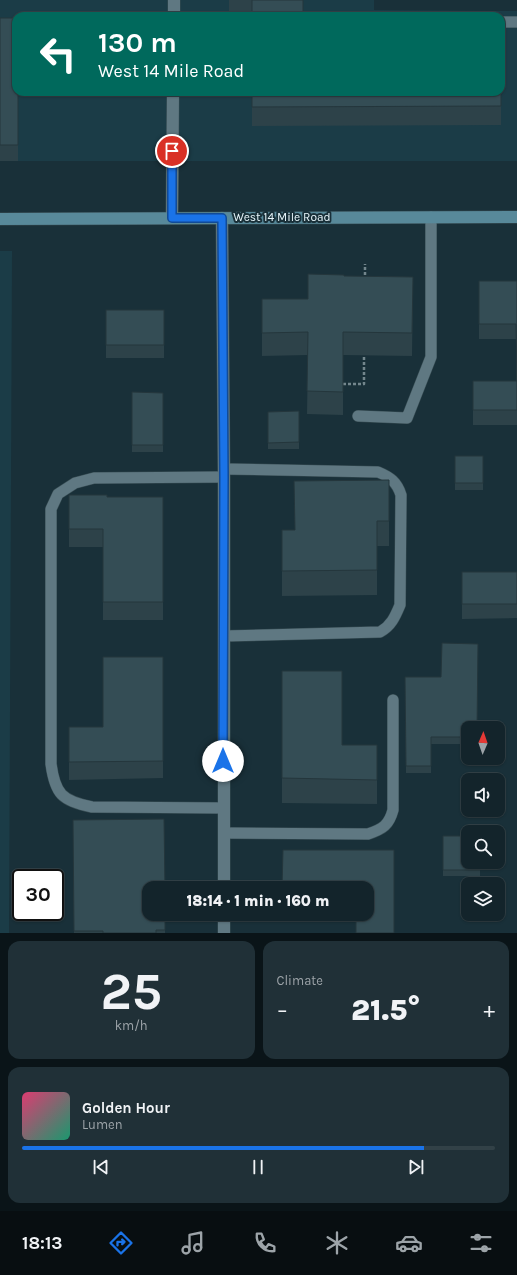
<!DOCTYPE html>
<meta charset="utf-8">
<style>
body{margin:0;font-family:Karla,sans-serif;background:#203037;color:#f1f3f6;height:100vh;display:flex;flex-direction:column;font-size:15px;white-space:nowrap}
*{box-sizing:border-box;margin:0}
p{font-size:13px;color:#9da4a9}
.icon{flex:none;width:22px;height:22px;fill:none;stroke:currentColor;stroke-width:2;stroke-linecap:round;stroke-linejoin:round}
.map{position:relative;height:933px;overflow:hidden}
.drawer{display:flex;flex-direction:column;gap:8px;padding:8px;background:#0a1418;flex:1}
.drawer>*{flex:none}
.guide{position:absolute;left:12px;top:12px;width:493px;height:84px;border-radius:12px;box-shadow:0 1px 3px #0004,0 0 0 1px #324147;background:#00695c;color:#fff;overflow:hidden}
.needle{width:26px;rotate:2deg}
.controls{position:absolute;left:461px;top:721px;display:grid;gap:8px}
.controls a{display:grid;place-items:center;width:44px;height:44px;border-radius:8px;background:#13242b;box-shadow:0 1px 3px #0004,0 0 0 1px #324147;font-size:20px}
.speed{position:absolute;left:12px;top:869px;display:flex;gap:8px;font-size:20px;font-weight:700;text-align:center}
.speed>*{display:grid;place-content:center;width:52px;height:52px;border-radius:50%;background:#13242b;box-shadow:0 1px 3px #0004,0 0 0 1px #324147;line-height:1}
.speed .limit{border:2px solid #111;border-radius:6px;background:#fff;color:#111}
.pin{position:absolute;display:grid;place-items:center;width:34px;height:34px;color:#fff;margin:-17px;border:2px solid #fff;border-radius:50%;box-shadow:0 1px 4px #0007}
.me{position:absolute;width:44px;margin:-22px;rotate:0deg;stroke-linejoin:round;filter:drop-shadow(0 0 3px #0008)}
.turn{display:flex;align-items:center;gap:14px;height:84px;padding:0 20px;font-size:18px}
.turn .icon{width:52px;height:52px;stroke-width:2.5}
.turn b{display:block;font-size:28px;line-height:34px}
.big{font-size:30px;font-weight:800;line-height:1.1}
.drawer .tile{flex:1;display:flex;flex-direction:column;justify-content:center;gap:6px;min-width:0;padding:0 14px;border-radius:12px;background:#203037}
.drawer .dial{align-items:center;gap:0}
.dial b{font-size:52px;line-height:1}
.song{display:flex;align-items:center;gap:12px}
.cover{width:48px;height:48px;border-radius:6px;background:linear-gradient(135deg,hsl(340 70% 55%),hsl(160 70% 35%))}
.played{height:4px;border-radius:2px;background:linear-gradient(90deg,#1a73e8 85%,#324147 85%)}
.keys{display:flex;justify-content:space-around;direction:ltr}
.heat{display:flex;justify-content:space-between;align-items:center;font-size:22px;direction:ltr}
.drawer .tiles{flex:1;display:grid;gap:8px;grid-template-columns:1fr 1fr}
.tile:last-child{grid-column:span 2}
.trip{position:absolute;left:142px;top:881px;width:232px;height:40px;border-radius:12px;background:#13242b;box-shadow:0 1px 3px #0004,0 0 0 1px #324147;font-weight:800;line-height:40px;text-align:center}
.tab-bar{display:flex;height:64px;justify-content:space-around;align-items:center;background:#080e11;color:#9da4a9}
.tab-bar .icon{width:28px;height:28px}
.tab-bar .current{color:#1a73e8}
.tab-bar b{font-size:18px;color:#f1f3f6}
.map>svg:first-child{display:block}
.built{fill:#1b3c47;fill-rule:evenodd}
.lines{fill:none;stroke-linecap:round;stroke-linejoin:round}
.service-casing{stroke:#394e55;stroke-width:12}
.minor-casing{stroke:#394e55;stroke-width:13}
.secondary-casing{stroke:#394e55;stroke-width:13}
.path{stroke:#73868d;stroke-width:2.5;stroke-dasharray:3 2;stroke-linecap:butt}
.service{stroke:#5f7882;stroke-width:11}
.minor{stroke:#5f7882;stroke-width:12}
.secondary{stroke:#58899a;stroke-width:12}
.wall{fill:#2d4249}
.building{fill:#344d55;stroke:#24363c}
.route-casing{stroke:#114b97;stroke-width:10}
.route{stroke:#1a73e8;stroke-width:7}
.labels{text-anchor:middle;stroke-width:4;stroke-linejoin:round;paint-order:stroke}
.street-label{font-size:12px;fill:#e9f7fc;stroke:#193039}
</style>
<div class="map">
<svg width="517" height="933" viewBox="0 0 517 933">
<rect width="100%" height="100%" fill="#193039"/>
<g class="built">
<path d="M0,0H374V10L517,11V161H0ZM16,16H501V92H16Z"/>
<polygon points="0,251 12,251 9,933 0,933"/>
</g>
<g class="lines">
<g class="service-casing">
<g id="service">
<polyline points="501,22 517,22"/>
<polyline points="358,416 407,418 431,357 431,217"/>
<path d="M224,636L380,632C391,626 395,617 400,605L401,495C397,482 390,477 378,472L224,469"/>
<path d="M223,808L92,807C62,801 55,794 51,764V509L58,494L75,483L94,478L224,477"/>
<path d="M224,833L368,834C383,829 389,825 393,810V700"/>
</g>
</g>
<g class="minor-casing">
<g id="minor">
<polyline points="174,16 174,0"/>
<polyline points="172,218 173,92"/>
<polyline points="222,218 224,477 224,888"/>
<polyline points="224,933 224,914"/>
</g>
</g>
<g class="secondary-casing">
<polyline id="secondary" points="0,219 517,217"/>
</g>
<g class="path">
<polyline points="365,280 365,264"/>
<polyline points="343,384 364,384 364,353"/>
</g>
<use href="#service" class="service"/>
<use href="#minor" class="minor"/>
<use href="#secondary" class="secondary"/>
</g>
<g class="wall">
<polygon points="229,0 303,0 252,11 229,11"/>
<polygon points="0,18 18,92 18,161 0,161"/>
<polygon points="252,92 501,92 501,125 252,126"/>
<polygon points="344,276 413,277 412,356 343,355 343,415 307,414 308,355 262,356 262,299 308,299"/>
<polygon points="479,281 517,281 517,425 473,425 473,381 516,381 516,339 479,339"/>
<rect x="106" y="310" width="58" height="48"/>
<polygon points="132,392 163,393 163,452 132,452"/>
<polygon points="299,411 299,449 268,449 268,412"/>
<rect x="455" y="456" width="28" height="34"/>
<polygon points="389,480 389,546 377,546 377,595 282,596 282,530 295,530"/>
<polygon points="69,495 107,497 163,497 163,620 103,620 103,547 69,547"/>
<polygon points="462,572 517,572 517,618 462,619"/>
<polygon points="163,657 163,778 69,780 69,727 103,727"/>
<polygon points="282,671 342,745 377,745 377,804 282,803"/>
<polygon points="405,677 468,728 468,744 431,744 431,773 406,773"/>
<polygon points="73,820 165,914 165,933 74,933"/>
<polygon points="443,836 480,862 480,876 443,876"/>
</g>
<g class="building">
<rect x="252" y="0" width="51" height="16"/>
<polygon points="452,12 452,16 401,16 401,13"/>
<polygon points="0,18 16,18 16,92 18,92 18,145 0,145"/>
<polygon points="252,92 501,92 501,106 252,107"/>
<polygon points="308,274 344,275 344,276 413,277 412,333 343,332 343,392 307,391 308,332 262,333 262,299 308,299"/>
<polygon points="479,281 517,281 517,410 473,410 473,381 517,381 516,324 479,324"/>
<rect x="106" y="310" width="58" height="35"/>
<polygon points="132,392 163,393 163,445 132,445"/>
<polygon points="299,411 299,442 268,443 268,412"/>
<rect x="455" y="456" width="28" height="27"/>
<polygon points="389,480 389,521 377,521 377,570 282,571 282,530 295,530 294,481"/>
<polygon points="69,495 107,495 107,497 163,497 163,602 103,602 103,529 69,529"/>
<rect x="462" y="572" width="55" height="32"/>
<polygon points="442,643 478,644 477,728 468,728 468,737 431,737 431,766 406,766 405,677 441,677"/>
<polygon points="103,657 163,657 163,761 69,762 69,727 103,727"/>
<polygon points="282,671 342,671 342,745 377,745 377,780 282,778"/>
<polygon points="164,819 165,888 149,888 149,914 165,914 165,930 156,930 156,933 103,933 103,931 74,931 73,820"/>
<polygon points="443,836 468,836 468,862 480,862 480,870 443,870"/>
<polygon points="283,850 394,850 394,933 356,933 356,914 367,914 367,888 282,888"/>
</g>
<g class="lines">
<g class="route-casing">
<polyline id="route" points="172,151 172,218 222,218 224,477 223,761"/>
</g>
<use href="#route" class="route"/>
</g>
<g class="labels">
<g class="street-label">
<text x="282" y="221">West 14 Mile Road</text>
</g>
</g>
</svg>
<div class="controls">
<a><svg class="needle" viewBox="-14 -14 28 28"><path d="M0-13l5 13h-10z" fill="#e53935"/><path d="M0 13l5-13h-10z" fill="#9da4a9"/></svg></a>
<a><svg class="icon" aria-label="sound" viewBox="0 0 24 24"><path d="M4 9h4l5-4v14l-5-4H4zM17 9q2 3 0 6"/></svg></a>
<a><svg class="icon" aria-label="search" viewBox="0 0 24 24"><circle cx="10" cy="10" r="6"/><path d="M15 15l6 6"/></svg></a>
<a><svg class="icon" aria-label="layers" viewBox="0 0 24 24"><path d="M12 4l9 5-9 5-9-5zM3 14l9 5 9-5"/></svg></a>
</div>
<div class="speed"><div class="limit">30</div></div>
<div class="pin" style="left:172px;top:151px;background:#d93025"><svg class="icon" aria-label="arrive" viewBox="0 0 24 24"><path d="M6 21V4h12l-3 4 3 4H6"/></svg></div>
<svg class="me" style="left:223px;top:761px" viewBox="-20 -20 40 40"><circle r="19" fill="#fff"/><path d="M0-13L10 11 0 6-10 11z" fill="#1a73e8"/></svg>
<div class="trip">18:14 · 1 min · 160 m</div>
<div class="guide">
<div class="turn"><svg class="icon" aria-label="left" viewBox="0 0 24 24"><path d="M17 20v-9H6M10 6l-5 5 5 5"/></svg><div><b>130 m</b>West 14 Mile Road</div></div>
</div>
</div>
<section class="drawer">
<div class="tiles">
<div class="tile dial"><b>25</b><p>km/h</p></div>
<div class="tile"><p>Climate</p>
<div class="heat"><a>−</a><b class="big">21.5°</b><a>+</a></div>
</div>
<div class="tile">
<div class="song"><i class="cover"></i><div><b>Golden Hour</b><p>Lumen</p></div></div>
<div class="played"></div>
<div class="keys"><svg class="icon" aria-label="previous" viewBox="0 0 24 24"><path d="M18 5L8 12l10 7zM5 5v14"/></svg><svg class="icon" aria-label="pause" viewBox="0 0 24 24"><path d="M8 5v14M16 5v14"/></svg><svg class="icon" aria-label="next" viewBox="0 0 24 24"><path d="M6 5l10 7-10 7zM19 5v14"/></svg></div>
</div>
</div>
</section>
<nav class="tab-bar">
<b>18:13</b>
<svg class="icon current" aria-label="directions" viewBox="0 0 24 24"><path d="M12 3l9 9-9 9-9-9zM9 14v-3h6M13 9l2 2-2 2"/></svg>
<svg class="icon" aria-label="music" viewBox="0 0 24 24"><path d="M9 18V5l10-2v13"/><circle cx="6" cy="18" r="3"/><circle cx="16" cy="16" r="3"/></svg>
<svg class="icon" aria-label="phone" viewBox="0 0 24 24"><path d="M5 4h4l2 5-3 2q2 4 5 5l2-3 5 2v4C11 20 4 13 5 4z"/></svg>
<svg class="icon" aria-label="climate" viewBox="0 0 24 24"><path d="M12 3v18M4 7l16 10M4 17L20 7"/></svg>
<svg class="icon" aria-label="car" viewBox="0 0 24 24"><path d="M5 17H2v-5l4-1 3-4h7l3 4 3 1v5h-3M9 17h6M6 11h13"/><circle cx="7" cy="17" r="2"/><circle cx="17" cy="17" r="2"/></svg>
<svg class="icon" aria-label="filters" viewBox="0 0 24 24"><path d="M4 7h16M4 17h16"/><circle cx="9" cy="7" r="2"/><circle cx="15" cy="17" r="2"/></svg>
</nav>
